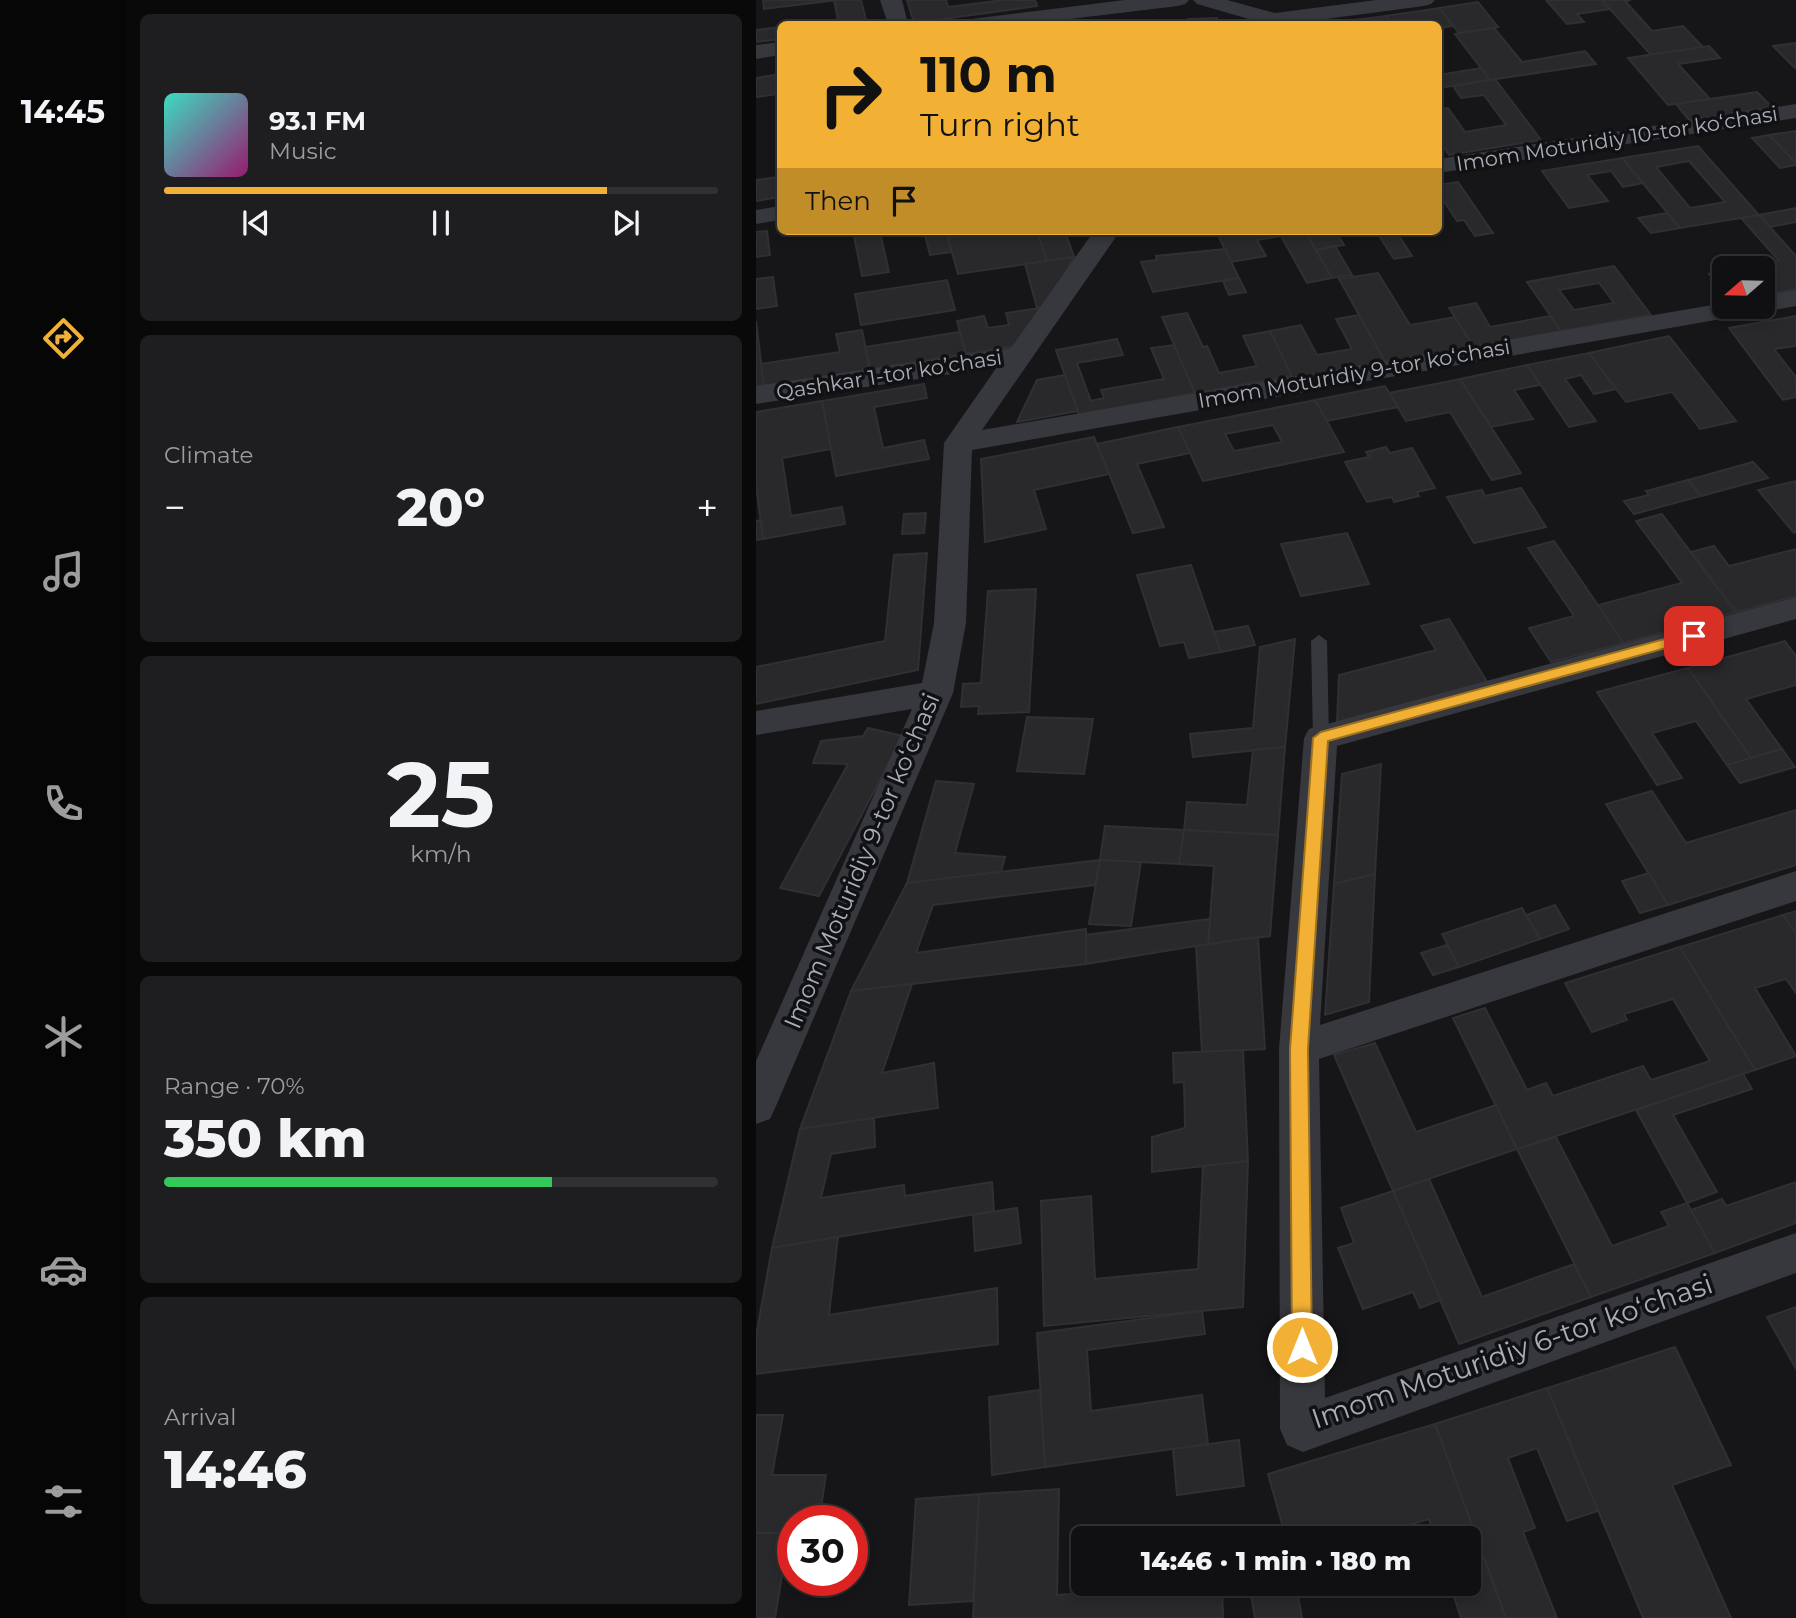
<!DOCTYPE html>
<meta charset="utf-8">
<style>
body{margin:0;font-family:Montserrat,sans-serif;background:#1e1e20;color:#f1f3f6;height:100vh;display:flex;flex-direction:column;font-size:26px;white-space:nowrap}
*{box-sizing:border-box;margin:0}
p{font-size:23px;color:#9c9d9f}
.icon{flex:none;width:38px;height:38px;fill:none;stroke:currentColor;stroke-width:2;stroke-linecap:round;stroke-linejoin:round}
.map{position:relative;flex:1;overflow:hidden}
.drawer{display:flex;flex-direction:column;gap:14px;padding:14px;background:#09090a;width:630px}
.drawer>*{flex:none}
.hud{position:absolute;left:21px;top:21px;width:665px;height:214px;border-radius:10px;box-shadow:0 4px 10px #0003,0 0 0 2px #303032;background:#f2b134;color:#111;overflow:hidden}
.needle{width:46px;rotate:250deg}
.fabs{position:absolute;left:956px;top:256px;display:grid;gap:14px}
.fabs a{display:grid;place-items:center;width:63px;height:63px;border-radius:10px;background:#101012;box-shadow:0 4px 10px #0003,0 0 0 2px #303032;font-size:35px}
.speed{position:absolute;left:21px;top:1505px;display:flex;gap:14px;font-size:35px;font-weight:700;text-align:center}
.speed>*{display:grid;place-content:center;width:91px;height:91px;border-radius:50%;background:#101012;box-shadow:0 4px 10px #0003,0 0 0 2px #303032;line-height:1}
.speed .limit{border:10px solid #d22;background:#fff;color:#111}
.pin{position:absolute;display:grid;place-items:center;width:60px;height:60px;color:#fff;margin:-30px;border-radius:14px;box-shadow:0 4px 10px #0006}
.me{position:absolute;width:77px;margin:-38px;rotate:0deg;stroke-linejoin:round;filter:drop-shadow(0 0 5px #0008)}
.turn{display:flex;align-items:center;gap:24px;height:147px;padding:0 28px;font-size:32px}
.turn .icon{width:91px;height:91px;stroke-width:2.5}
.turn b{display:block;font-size:49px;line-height:60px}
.then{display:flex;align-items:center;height:66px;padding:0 28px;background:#0003;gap:14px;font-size:26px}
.big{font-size:52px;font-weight:800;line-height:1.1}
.drawer .card{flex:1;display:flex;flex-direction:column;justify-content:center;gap:10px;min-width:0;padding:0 24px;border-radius:10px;background:#1e1e20}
.drawer .dial{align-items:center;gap:0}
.dial b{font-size:91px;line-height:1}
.song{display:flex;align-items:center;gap:21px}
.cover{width:84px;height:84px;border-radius:10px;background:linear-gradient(135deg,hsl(170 70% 55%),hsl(320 70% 35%))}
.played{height:7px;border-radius:4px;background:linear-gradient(90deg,#f2b134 80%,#303032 80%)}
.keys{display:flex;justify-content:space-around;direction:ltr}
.heat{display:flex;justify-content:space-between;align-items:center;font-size:38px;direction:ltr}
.charge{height:10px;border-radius:5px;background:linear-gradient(90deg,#34c759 70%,#303032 0)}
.trip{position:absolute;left:315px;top:1526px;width:410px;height:70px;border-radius:10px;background:#101012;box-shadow:0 4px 10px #0003,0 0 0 2px #303032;font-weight:800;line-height:70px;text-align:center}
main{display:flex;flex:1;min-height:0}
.dock{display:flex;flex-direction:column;width:126px;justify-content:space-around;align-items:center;background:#060607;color:#9c9d9f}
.dock .icon{width:49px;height:49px}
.dock .on{color:#f2b134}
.dock b{font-size:32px;color:#f1f3f6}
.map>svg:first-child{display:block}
.building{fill:#29292c;stroke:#303034;stroke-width:2;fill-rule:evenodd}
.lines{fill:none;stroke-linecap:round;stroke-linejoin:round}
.service{fill:#37383d;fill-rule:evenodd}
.minor{fill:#37383d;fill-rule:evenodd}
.route{fill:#f2b134;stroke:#9d7322;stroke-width:2}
.labels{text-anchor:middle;stroke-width:7;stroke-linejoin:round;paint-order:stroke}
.far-street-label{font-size:21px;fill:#a8adb8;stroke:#111113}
.street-label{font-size:24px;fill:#a8adb8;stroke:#111113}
.near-street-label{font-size:28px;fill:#a8adb8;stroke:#111113}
</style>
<main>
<nav class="dock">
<b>14:45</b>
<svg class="icon on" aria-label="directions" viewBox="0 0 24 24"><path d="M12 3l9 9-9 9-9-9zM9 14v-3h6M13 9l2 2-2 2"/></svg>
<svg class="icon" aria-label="music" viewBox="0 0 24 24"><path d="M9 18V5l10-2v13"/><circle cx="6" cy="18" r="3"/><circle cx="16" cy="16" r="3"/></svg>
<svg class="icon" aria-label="phone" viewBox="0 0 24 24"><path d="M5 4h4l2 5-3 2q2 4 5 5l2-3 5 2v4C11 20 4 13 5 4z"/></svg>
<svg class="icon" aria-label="climate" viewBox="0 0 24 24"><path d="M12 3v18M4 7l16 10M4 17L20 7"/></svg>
<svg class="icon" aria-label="car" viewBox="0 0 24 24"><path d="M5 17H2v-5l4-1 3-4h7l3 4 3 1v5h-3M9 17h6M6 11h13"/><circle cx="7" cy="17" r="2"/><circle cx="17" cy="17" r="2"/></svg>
<svg class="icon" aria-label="filters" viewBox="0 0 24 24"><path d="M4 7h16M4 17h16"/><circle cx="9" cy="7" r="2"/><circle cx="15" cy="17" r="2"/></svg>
</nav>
<section class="drawer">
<div class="card">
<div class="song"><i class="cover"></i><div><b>93.1 FM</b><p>Music</p></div></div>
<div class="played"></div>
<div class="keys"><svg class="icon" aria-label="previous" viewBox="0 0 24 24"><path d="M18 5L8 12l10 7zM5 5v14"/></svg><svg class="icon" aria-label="pause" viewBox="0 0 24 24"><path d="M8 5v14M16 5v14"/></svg><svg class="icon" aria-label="next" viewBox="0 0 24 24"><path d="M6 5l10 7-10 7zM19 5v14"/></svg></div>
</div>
<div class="card"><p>Climate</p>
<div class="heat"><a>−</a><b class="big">20°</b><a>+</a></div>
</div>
<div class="card dial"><b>25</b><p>km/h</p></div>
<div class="card"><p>Range · 70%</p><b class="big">350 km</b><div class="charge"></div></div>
<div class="card"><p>Arrival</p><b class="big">14:46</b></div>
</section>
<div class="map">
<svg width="1040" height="1618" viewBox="0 0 1040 1618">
<rect width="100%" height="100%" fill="#161618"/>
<g class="building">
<polygon points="7,0 82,0 8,9"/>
<polygon points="78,0 105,0 111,24 44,24 82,20"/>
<polygon points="151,0 190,0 192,7 248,0 279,0 281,6 158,23"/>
<polygon points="790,0 846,0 854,9 821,14 828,22 811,24"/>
<polygon points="846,0 875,0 869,1 896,31 927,26 947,47 895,55"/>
<polygon points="722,2 742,27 703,33 683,8"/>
<polygon points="683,8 697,26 682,28 682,24 636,24 630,16"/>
<polygon points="630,16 636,24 600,24 597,20"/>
<polygon points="461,18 461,24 432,24 432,19"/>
<polygon points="24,27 24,39 0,42 0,30"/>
<polygon points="738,28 766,62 829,51 840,64 734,80 699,34"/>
<polygon points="1040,43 1040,67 1039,68 1017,46"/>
<polygon points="953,46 964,58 922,64 954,99 912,105 872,58"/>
<polygon points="725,68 734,80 682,88 682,75"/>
<polygon points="19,75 22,94 0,97 0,78"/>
<polygon points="739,79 785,140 693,155 682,139 682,109 692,108 709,132 750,125 728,95 705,98 697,86"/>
<polygon points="1001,92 1016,107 933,120 920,104"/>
<polygon points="1040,131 1040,163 1013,135"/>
<polygon points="1013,135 1040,163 1040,165 1024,168 996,138"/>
<path d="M942,146L1003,215L924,228L866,158ZM933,161L969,202L934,208L900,167Z"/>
<polygon points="866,158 887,183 867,187 855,171 831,175 852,201 813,208 786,171"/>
<polygon points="23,177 24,197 0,201 0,180"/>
<polygon points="702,182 737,233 719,236 708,220 701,221 687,200 682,201 682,185"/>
<polygon points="1040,208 1040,222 1014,227 1003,215"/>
<polygon points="911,213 924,228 895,233 882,218"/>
<polygon points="1003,215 1040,256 1040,289 1006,296 1006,268 988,268 1023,261 985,218"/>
<polygon points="11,231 14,255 0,257 0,232"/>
<polygon points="97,231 134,231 124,232 133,272 106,276"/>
<polygon points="168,231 190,231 196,252 174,255"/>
<polygon points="239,231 281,231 291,261 202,274 192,238"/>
<polygon points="281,231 309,231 318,257 291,261"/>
<polygon points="460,231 549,231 576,278 551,283 525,236 501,240 510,256 475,262"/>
<polygon points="549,231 580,231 588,245 560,250"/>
<polygon points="620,231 640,231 656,256 638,259"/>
<polygon points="579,246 596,275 576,278 560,250"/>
<polygon points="469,249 483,278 397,292 385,262 401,260 400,256"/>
<polygon points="318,257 291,307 281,308 269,264"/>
<path d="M858,266L895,315L805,331L771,282ZM843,283L858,303L818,310L803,290Z"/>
<polygon points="968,271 968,292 953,274"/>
<polygon points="622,273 654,325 699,317 718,347 630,363 583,279"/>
<polygon points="17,277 21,306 0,309 0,279"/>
<polygon points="483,278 490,292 473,295 467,281"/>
<polygon points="191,280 199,310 105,325 99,294"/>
<polygon points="720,303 734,327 794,316 805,331 718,347 693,308"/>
<polygon points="291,307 272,344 210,354 201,321 228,316 232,328 253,325 250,313"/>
<polygon points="431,313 447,347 451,346 463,373 501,366 487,336 514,331 536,376 439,393 406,317"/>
<polygon points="603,315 630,363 538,380 514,331 545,325 561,355 596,349 580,319"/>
<polygon points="1040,316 1040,346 1018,349 1040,377 1040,397 1027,400 973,328"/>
<polygon points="0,321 8,386 0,387"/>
<polygon points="106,330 114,369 8,386 5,364 84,352 80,334"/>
<polygon points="204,332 210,354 114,369 109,347"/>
<polygon points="913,336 980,421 944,429 916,392 870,402 833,353"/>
<polygon points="361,339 367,355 321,363 335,401 348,398 345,390 408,379 395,348 418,345 439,393 323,415 300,350"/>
<polygon points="833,353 860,389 838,394 825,375 809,379 840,421 813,427 771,365"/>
<polygon points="771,365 784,385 758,390 777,419 735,427 704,379"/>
<polygon points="309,375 322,411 261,422 281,380"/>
<polygon points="704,379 735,427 765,473 736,480 694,412 650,421 633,393"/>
<polygon points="168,384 171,398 118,407 127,448 168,440 173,459 80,476 66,401"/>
<polygon points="629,386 642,407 571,421 559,400"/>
<path d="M559,400L588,452L447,481L422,427ZM517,425L526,442L478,451L469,434Z"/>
<polygon points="66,401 75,449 26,458 35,516 86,507 89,524 7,539 0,485 0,412"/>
<polygon points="422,427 434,453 381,464 408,527 377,533 341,444"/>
<polygon points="338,437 353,474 278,490 290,529 229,542 225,459"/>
<polygon points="630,447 634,453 656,448 679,488 661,492 663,496 638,502 636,497 611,502 589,462 613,457 610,452"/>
<polygon points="997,462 1012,478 945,496 932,480"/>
<polygon points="932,480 945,496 878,514 868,501 893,495 890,491"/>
<polygon points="1040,481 1040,532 1038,533 1002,490"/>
<polygon points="765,488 790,527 718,543 691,497 726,490 729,496"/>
<polygon points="170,513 168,533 146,534 148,514"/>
<polygon points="906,514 980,612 867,643 842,605 926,583 880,521"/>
<polygon points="5,520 7,539 0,540 0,521"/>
<polygon points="591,533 613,584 545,596 525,544"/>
<polygon points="798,541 842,605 867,643 795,662 773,628 818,616 772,548"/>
<polygon points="958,546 973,566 1040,549 1040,596 980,612 935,552"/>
<polygon points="171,553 162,670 0,704 0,667 129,641 138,555"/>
<polygon points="435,565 465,652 433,658 428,642 404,646 381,575"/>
<polygon points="280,589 273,712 222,714 223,706 205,707 207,684 225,683 232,591"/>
<polygon points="693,619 731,682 581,722 583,675 680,650 665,626"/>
<polygon points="492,626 499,645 465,652 458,632"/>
<polygon points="539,639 529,747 437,757 434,734 497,728 504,647"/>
<polygon points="1029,641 1040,656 1040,685 990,699 1026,749 995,758 932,668"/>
<polygon points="932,668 995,758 971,765 940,721 896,733 926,778 901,785 841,692"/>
<polygon points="271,717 337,719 328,774 261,771"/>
<polygon points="112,728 147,736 63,896 24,888 92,764 57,763 65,741 107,736"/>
<polygon points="529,747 522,835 428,830 431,802 491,805 497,750"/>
<polygon points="1026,749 1039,767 984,783 971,765"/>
<polygon points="625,764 619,874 578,884 586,774"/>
<polygon points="180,781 218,784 199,853 249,857 245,872 151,883"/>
<polygon points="896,791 930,843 1040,810 1040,865 912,905 850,804"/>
<polygon points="349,826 428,830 423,864 344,860"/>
<polygon points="428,830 522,835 514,936 452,944 458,866 423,864"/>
<polygon points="344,860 339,885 177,905 160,953 330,929 330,964 95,991 151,883"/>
<polygon points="344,860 385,862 375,926 333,924"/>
<polygon points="893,873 912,905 884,913 866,881"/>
<polygon points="619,874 613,1002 569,1015 578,884"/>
<polygon points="799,905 813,929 784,939 770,915"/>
<polygon points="766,908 784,939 703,967 686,934"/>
<polygon points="1040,911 1040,934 1027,915"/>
<polygon points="1027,915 1040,934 1040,993 1030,979 999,988 1040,1056 999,1070 924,947"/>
<polygon points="454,919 452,944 330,964 330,935"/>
<polygon points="502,937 509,1049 446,1052 440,946"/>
<polygon points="691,945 703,967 677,975 665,953"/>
<polygon points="924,947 999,1070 761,1149 697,1018 729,1008 771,1090 790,1083 797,1096 887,1066 895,1080 954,1061 917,999 868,1014 871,1020 836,1032 809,983"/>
<polygon points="156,984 126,1073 178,1063 182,1108 44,1129 95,991"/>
<polygon points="619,1043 660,1132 740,1105 761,1149 637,1191 578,1055"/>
<polygon points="487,1050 492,1161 396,1172 396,1137 429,1128 428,1082 418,1083 417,1053"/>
<polygon points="987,1074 996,1089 917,1115 961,1192 931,1203 880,1110"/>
<polygon points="118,1118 119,1147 75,1154 65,1198 148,1185 149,1196 236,1182 238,1211 16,1248 44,1129"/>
<polygon points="800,1137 856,1246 913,1226 905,1212 931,1203 959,1253 835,1297 761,1149"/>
<polygon points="492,1161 487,1307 288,1326 285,1201 335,1196 339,1279 442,1269 447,1166"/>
<polygon points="673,1179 726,1297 818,1264 835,1297 703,1344 637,1191"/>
<polygon points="1040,1182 1040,1223 959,1253 935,1210 966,1199 970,1206"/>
<polygon points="637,1191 685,1300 664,1308 657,1292 607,1309 582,1248 598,1243 585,1208"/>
<polygon points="261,1208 265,1243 219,1251 217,1215"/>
<polygon points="82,1237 73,1315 241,1288 242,1344 0,1374 0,1336 16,1248"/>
<polygon points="1040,1307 1040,1369 1011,1317"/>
<polygon points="446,1311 449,1334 331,1350 335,1411 446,1395 452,1444 289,1467 281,1333"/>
<polygon points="919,1347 975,1465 916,1485 975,1618 887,1618 791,1388"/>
<polygon points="791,1388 842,1511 811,1521 781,1448 752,1458 779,1528 767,1532 801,1618 750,1618 679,1424"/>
<polygon points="284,1390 289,1467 236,1475 233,1397"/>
<polygon points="0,1415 27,1415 16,1475 70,1475 63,1521 37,1521 37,1533 0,1533"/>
<polygon points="679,1424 750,1618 705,1618 694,1584 712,1584 712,1538 679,1538 673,1519 609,1538 530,1538 512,1474"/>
<polygon points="483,1440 488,1486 421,1495 417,1449"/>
<polygon points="303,1489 301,1595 466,1584 467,1618 217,1618 223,1494"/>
<polygon points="223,1494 217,1601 153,1605 160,1499"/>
<polygon points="0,1533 33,1533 19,1618 0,1618"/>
<polygon points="493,1584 540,1584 546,1618 499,1618"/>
</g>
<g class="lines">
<polygon class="service" points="563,635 571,641 573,738 565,744 557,738 555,641"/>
<g class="minor">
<polygon points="124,0 146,0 152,24 132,24"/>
<polygon points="369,0 433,0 429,4 422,6 272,24 212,24 215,19 223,18"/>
<polygon points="437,0 471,0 519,13 620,0 679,0 675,4 668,6 532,24 510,24 441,4"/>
<polygon points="24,42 24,55 0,59 0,45"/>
<polygon points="1040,104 1040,118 682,173 682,159"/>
<polygon points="24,206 24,220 0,224 0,210"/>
<polygon points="338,231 364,231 226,430 968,303 968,306 1006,306 1006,296 1040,290 1040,306 216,450 210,623 197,693 20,1106 14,1119 0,1124 0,1061 156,709 0,735 0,711 166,683 178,623 188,443 241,367 0,404 0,386 255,348"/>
<polygon points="1040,597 1040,619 581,746 564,1025 1040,871 1040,901 563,1059 569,1398 1040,1233 1040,1273 547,1452 531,1445 524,1429 523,1049 548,738 553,729"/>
</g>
</g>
<polygon class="route" points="938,631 943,632 945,636 943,639 572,741 552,1049 556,1347 553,1354 546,1357 539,1354 536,1347 534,1049 557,738 565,732"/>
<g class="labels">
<g class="far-street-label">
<text transform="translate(861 139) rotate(-9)" y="7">Imom Moturidiy 10-tor koʻchasi</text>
<text transform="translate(598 374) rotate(-10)" y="7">Imom Moturidiy 9-tor koʻchasi</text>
<text transform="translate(133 375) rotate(-9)" y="7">Qashkar 1-tor koʼchasi</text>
</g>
<g class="street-label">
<text transform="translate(106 861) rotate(-67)" y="8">Imom Moturidiy 9-tor koʻchasi</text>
</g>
<g class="near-street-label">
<text transform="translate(756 1351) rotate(-19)" y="10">Imom Moturidiy 6-tor koʻchasi</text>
</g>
</g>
</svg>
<div class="fabs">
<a><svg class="needle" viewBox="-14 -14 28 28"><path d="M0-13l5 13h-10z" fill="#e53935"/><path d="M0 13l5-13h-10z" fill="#9c9d9f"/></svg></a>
</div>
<div class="speed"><div class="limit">30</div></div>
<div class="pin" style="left:938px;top:636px;background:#d93025"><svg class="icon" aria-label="arrive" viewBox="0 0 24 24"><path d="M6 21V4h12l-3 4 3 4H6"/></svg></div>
<svg class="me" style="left:546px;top:1347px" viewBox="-20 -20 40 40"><circle r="17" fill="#f2b134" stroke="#fff" stroke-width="3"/><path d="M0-11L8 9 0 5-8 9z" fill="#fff"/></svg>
<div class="trip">14:46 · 1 min · 180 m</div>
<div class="hud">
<div class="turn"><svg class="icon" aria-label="right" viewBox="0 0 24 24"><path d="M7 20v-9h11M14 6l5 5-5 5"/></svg><div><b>110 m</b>Turn right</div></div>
<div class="then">Then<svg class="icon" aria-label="arrive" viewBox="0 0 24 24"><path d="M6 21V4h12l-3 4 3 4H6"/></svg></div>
</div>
</div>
</main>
